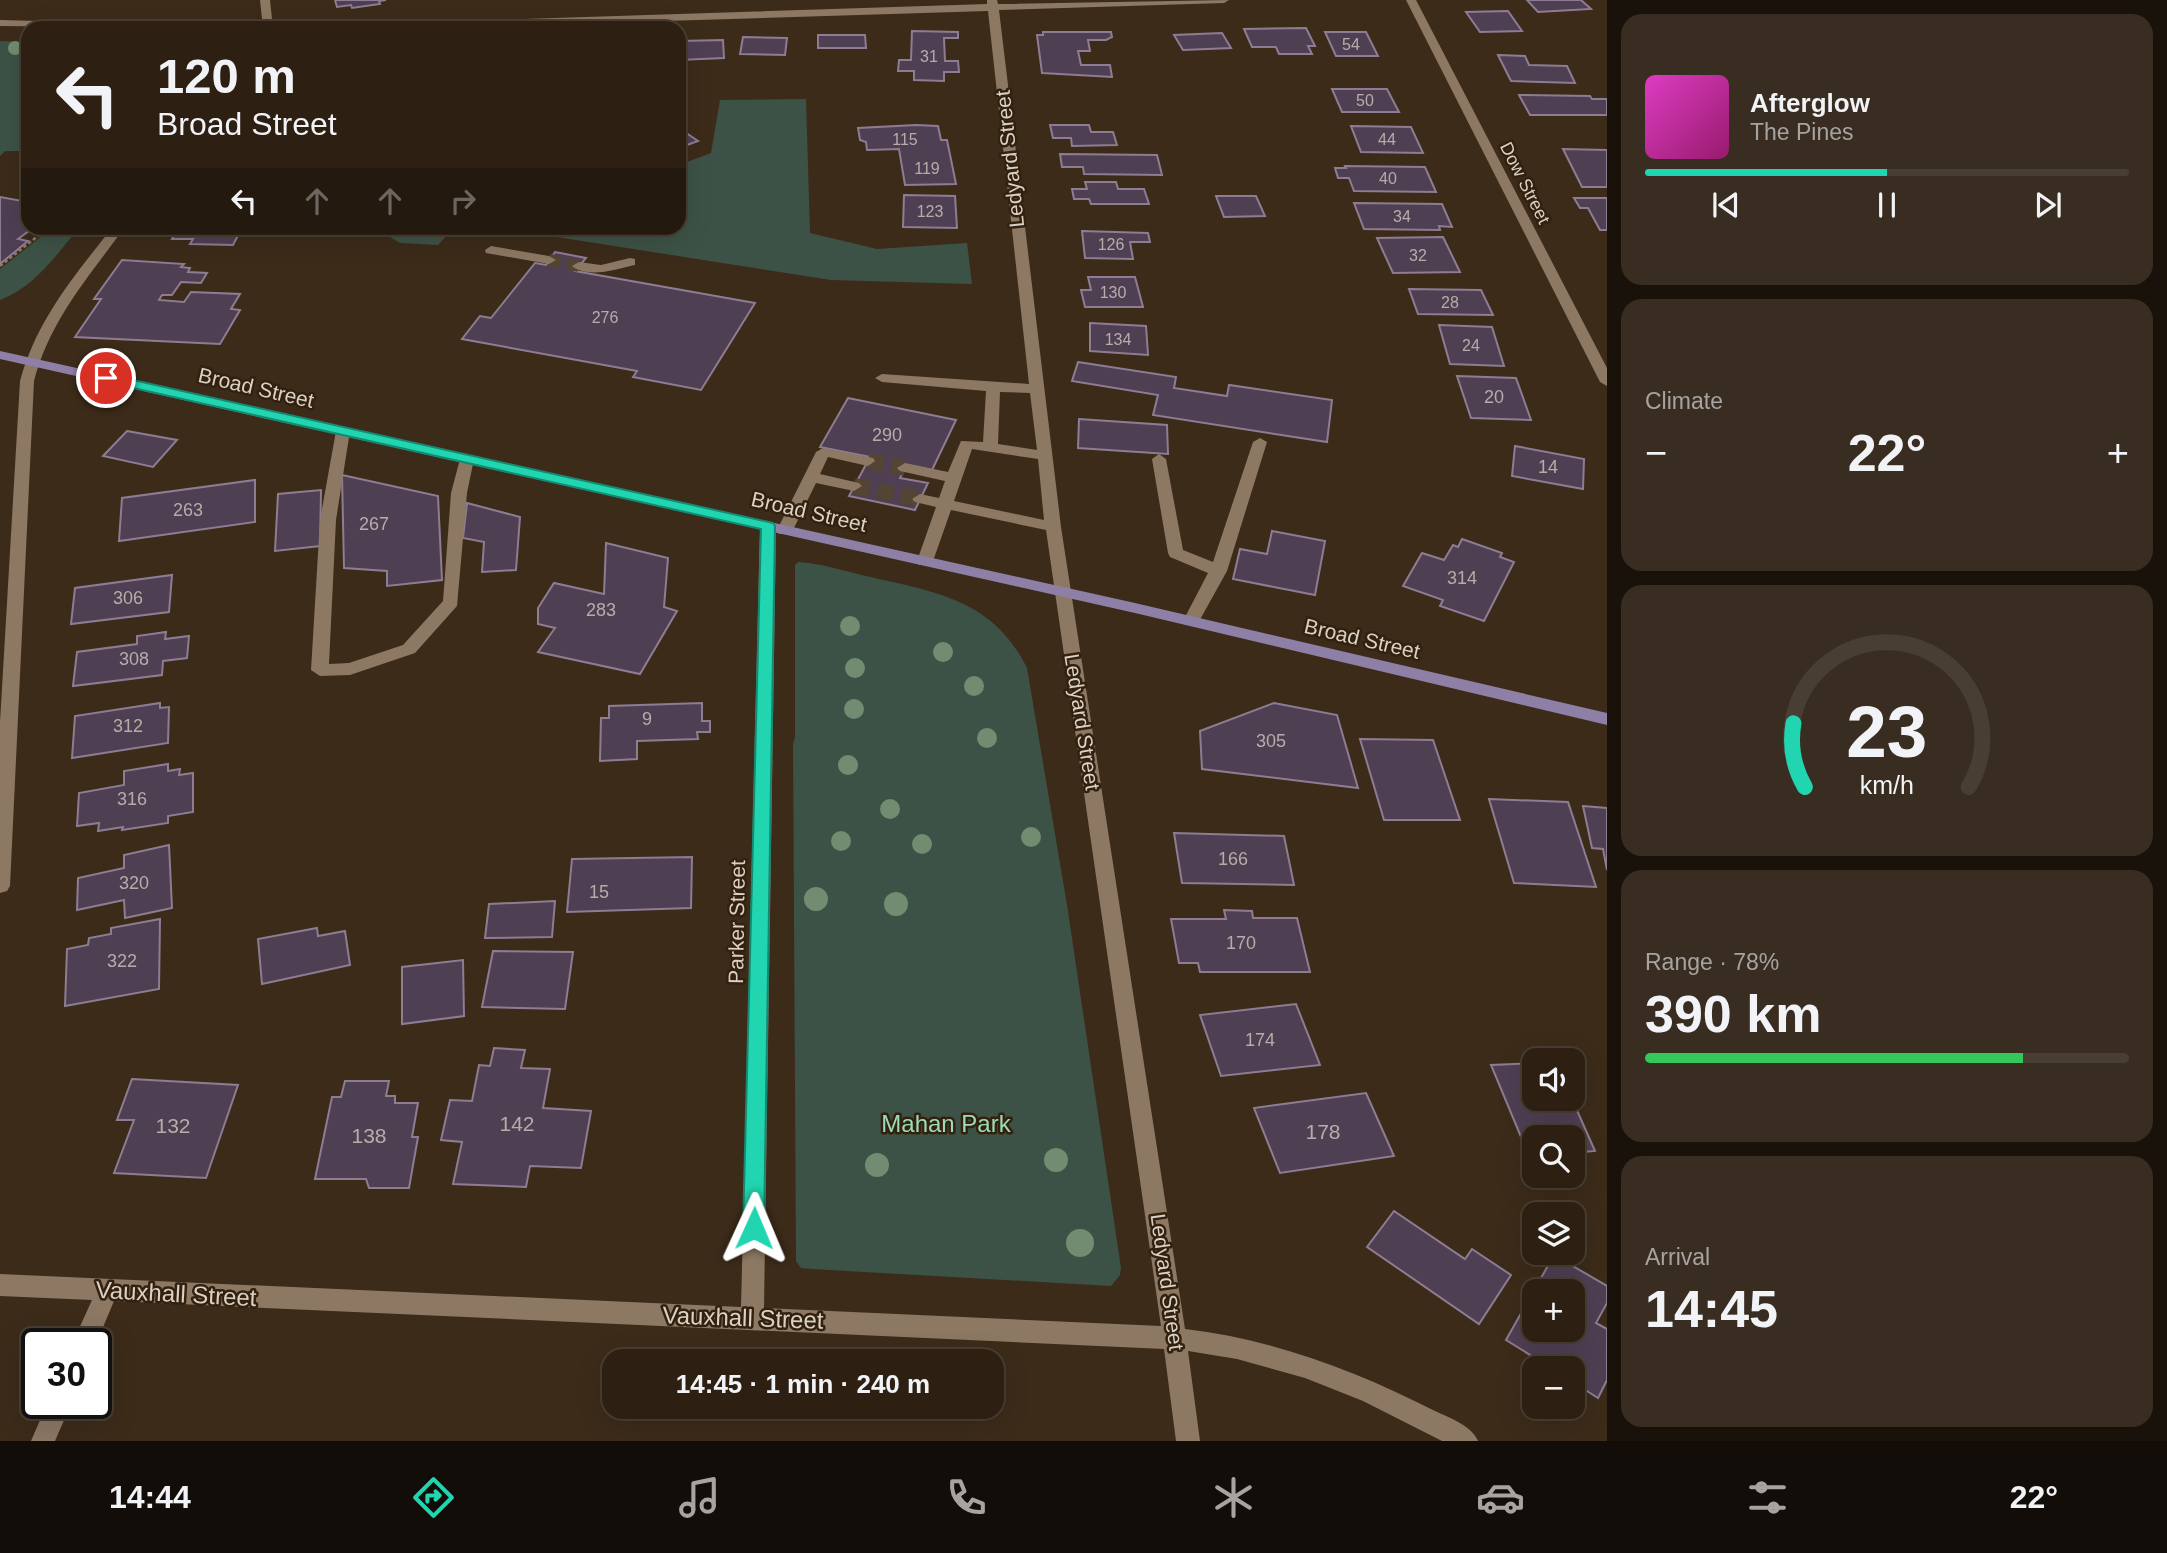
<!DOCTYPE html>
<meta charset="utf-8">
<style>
body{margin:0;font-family:Helvetica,sans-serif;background:#392d21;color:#f1f3f6;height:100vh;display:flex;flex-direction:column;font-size:26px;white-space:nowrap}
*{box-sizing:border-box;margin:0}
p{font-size:23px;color:#a7a3a0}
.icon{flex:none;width:38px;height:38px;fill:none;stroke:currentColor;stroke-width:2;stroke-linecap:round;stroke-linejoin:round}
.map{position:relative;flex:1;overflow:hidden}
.details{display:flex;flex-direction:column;gap:14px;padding:14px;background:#19120a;width:560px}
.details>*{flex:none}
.top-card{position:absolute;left:21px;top:21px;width:665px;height:214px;border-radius:21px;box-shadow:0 7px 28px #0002,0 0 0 2px #483e33;background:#2d2013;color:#f1f3f6;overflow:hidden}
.tools{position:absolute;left:1522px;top:1048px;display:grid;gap:14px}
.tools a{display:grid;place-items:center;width:63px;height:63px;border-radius:14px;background:#2d2013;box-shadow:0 7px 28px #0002,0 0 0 2px #483e33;font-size:35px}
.speed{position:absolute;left:21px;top:1328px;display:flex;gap:14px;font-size:35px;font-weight:700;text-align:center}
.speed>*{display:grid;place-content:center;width:91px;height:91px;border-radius:50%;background:#2d2013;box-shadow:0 7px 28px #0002,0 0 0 2px #483e33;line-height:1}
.speed .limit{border:4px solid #111;border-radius:10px;background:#fff;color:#111}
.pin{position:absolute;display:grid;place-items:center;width:60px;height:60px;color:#fff;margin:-30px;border:4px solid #fff;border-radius:50%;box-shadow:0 2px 7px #0007}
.me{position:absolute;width:77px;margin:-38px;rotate:1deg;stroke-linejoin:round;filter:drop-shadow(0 0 5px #0008)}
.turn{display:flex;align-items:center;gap:24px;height:147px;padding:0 21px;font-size:32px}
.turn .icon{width:91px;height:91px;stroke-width:2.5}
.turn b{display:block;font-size:49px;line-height:60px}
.lanes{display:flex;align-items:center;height:66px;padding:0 21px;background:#0003;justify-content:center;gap:35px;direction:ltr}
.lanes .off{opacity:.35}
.big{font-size:52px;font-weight:700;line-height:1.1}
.details .tile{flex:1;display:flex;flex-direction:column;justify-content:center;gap:10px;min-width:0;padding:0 24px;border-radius:21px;background:#392d21}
.details .dial{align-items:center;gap:0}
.dial svg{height:182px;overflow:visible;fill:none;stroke:#483e33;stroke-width:7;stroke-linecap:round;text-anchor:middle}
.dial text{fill:#f1f3f6;stroke:none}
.song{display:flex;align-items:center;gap:21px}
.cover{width:84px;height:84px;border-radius:10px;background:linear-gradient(135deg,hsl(310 70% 55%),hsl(320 70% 35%))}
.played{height:7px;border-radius:4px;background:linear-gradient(90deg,#20d5b0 50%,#483e33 50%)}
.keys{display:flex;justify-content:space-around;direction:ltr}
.heat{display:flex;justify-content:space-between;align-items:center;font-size:38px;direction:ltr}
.charge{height:10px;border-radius:5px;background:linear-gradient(90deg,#34c759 78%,#483e33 0)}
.trip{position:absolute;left:602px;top:1349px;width:402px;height:70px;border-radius:21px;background:#2d2013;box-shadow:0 7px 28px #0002,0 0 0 2px #483e33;font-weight:700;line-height:70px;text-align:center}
.dock{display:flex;height:112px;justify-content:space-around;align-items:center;background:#120d08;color:#a7a3a0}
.dock .icon{width:49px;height:49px}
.dock .current{color:#20d5b0}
.dock b{font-size:32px;color:#f1f3f6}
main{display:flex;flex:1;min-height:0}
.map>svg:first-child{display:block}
.green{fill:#3d5246}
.building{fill:#4f3f53;stroke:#8e7c93;stroke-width:2;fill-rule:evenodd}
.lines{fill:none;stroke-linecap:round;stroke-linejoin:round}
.minor-tunnel-far1{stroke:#544433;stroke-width:12;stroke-dasharray:12 6;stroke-linecap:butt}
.minor-tunnel{stroke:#544433;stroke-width:16;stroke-dasharray:16 8;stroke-linecap:butt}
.path{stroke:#897b6c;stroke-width:2.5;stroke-dasharray:3.5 2.5;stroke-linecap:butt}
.minor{fill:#8c7863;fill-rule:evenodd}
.major{fill:#8e7fa6;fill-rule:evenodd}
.tree{fill:#718c70}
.route{fill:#20d5b0;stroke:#158a72;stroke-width:2}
.labels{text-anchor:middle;stroke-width:5;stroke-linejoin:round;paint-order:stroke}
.far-number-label{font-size:16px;fill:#b8aca8}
.far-street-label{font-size:18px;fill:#dbd0c4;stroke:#32210f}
.number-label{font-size:18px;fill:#b8aca8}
.street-label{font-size:21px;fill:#dbd0c4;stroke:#32210f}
.near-number-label{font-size:21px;fill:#b8aca8}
.near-park-label{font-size:24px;fill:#9cdbb7;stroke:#32210f}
.near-street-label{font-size:24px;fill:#dbd0c4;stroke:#32210f}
</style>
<main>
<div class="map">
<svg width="1607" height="1441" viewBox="0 0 1607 1441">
<rect width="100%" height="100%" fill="#3c2b19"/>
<g class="green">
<polygon points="0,41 28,42 28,151 5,151 0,156"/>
<polygon points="806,99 810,233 877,249 967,243 972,284 831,280 512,230 449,233 438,245 400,243 375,228 679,228 679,165 711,153 720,100"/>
<path d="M52,228H79C55,256 36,286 0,300V269Z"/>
<path d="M798,562C820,563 844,571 866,576C935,592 993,599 1027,668L1067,905L1121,1268L1120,1275L1111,1286L812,1269L801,1268L796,1261L793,744L795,737V565Z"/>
</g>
<g class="building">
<polygon points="335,0 386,0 379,1 380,4 352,8 351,5 337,7"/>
<polygon points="1527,0 1581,0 1591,9 1538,12"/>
<polygon points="1508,11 1522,31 1480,32 1466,12"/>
<polygon points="1306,28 1315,46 1308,46 1312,54 1279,54 1276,47 1252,47 1244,29"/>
<polygon points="912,31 958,32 958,38 944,38 945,61 958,61 959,72 944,72 944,81 914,80 914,71 898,71 899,60 911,60"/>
<polygon points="1043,32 1111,32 1112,37 1106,40 1088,40 1090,51 1078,51 1081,65 1110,65 1112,77 1042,73 1037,35 1043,35"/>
<polygon points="1325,32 1366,32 1378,56 1336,56"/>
<polygon points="1222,33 1231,48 1183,50 1174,35"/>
<polygon points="818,35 865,35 866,48 818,48"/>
<polygon points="743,37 787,38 785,55 740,54"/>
<polygon points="723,40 724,58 679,60 679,41"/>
<polygon points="1498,55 1525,56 1529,65 1567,66 1575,83 1511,81"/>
<polygon points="1332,89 1387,89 1399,112 1342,112"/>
<polygon points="1519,95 1590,96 1592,99 1607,99 1607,115 1530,115"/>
<polygon points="916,125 938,126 941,140 947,140 956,184 905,185 899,149 867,150 866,142 860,140 858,128"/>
<polygon points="1050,125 1089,125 1091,132 1113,132 1117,145 1072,146 1071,138 1053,138"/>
<polygon points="1351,126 1411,127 1423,153 1361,152"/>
<polygon points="679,128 698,141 679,148"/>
<polygon points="1563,149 1607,150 1607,187 1582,187"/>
<polygon points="1060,154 1157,155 1162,175 1084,174 1083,167 1062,167"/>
<polygon points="1345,166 1425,167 1436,192 1354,191 1349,178 1338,178 1335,168 1346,168"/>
<polygon points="1085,182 1116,182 1118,189 1144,189 1149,204 1091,204 1089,199 1074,199 1072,189 1087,189"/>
<polygon points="904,195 955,196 957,228 903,227"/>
<polygon points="1216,196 1256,196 1265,216 1224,217"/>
<polygon points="0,197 28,202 28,209 21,215 28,216 28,228 33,228 18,239 28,241 0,264"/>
<polygon points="1574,198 1607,198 1607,230 1600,230 1588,208 1580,208"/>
<polygon points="1354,203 1442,204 1452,227 1439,226 1440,230 1364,229"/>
<polygon points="178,228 242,228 233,245 190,244 193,239 172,239"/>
<polygon points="1082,231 1148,233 1150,242 1130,242 1133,259 1085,258"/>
<polygon points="1443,237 1460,272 1393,273 1377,238"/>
<polygon points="555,252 586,258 575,271 755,303 701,390 633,377 637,371 462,339 480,316 491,318 535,263 546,265"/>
<polygon points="122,260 184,264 181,267 190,268 188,272 207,273 201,283 181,282 172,295 162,295 159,300 184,302 191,292 240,294 231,309 240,310 220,344 75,337 101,299 94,299"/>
<polygon points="1088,277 1135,277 1143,307 1085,307 1081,290 1091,290"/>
<polygon points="1409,289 1481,290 1493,315 1418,314"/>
<polygon points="1090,323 1146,326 1148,355 1090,351"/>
<polygon points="1439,325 1492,327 1504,366 1450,364"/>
<polygon points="1078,362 1176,377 1174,388 1227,396 1229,385 1332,400 1327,442 1153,415 1158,395 1072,381"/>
<polygon points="1457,376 1516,378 1531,420 1471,418"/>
<polygon points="848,398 956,420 932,470 907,465 900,478 928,483 915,510 849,496 870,457 820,447"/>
<polygon points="1079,419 1167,425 1168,454 1078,448"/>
<polygon points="127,431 177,440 153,467 103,456"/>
<polygon points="1515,446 1584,459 1583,489 1512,476"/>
<polygon points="342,475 438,496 442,580 387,586 387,571 344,568"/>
<polygon points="255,480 255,522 119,541 122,498"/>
<polygon points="321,490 320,546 275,551 278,494"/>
<polygon points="467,503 520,517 516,570 482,572 484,542 463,538"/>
<polygon points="1272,531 1325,541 1315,595 1233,579 1240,549 1267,554"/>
<polygon points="1462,539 1502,553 1500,557 1514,562 1484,621 1440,606 1443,600 1403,586 1422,553 1444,560 1453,545 1458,547"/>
<polygon points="606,543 668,558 664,607 677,611 640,674 538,652 555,628 538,624 538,608 554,583 604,594"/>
<polygon points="172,575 169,612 71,624 75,588"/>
<polygon points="166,632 165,639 189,636 187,658 163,661 162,675 73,686 77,652 137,644 137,636"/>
<polygon points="160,703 160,708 169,707 168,743 72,758 75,716"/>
<polygon points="702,703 702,721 710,721 710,732 697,732 698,739 637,741 637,759 600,761 601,718 609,718 609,706"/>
<polygon points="1274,703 1337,715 1358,788 1202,769 1200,731"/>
<polygon points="1360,739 1433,740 1460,820 1384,820"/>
<polygon points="168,764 168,771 180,769 179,775 193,773 193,812 168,816 168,823 122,830 123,827 98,831 99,823 77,826 79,793 124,785 124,771"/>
<polygon points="1489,799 1568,802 1596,887 1514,883"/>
<polygon points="1583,806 1607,808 1607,870 1603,849 1592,848"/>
<polygon points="1174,833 1284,836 1294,885 1182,883"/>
<polygon points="169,845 172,908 125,918 124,900 77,910 78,878 124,868 124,855"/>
<polygon points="692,857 691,908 567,912 572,859"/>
<polygon points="555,901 552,937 485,938 489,904"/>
<polygon points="1224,910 1252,911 1253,918 1297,918 1310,972 1200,972 1198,963 1179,963 1171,919 1226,919"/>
<polygon points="160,919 159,989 65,1006 67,949 88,945 89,938 111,934 111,928"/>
<polygon points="317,928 318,936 345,931 350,965 262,984 258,939"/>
<polygon points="493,951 573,952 565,1009 482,1007"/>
<polygon points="463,960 464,1016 402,1024 402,967"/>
<polygon points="1296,1004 1320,1065 1221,1076 1200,1015"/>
<polygon points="494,1048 525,1050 521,1068 550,1069 543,1108 591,1111 581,1168 530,1166 526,1187 453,1184 462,1142 441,1140 450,1100 472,1101 479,1065 490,1066"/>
<polygon points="1535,1063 1535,1099 1572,1099 1595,1151 1573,1153 1573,1138 1535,1138 1535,1156 1529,1156 1491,1065"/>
<polygon points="132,1079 238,1085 206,1178 114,1173 134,1120 117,1120"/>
<polygon points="345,1081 389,1081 386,1096 395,1096 395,1103 418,1103 412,1137 418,1137 409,1188 369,1188 366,1179 315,1179 332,1097 341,1097"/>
<polygon points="1366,1093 1394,1156 1280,1173 1254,1108"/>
<polygon points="1394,1211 1465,1259 1472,1249 1511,1275 1479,1324 1367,1247"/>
<path d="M1554,1255L1607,1286V1303L1596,1323L1607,1329V1380L1598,1398L1573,1382V1368H1551L1506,1340ZM1535,1292H1573V1330H1535Z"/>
</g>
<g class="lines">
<polyline class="minor-tunnel-far1" points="549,260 579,266"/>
<g class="minor-tunnel">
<polyline points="868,461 905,468"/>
<polyline points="854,486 920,499"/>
</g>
<polyline class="path" points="0,266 48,228"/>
<g class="minor">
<polygon points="260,0 270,0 273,28 263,28"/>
<path d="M987,0H997L998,4L1229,0L1224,3L999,10L1061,527L1185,1329C1273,1339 1357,1371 1435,1411C1450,1418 1472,1426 1478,1441H1442L1363,1401L1305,1378L1237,1359L1188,1351L1200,1441H1176L1164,1349L114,1301L96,1344H72L92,1300L0,1296V1274L741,1307L760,526L768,521L776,526L764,1308L1161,1326L1046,530L951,510L933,561L931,565H919L917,561L936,507L915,502L912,499L920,494L939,498L945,481L900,471L897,468L905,463L948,472L961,441L983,442L986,391L882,382L875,378L882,374L1029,384L988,11L436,28H328L333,25L987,4ZM1000,392L1030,393L1037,450L998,444ZM972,449L1038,459L1044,520L954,501Z"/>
<polygon points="1406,0 1416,0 1607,368 1607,386 1600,382"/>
<polygon points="0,20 194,25 199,28 0,26"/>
<path d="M112,228H124C88,278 50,320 34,381L10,886L7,891L0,893V722L20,381C36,321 74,276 112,228Z"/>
<polygon points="491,246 549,256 556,260 549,264 486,253 485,250"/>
<path d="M630,258L635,259V265C616,269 589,279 572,266L579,262L601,265Z"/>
<polygon points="343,427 350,431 336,520 329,664 349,663 403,645 443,601 451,493 460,459 467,454 474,459 467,493 457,606 415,653 350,675 320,676 311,670 320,520 336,431"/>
<polygon points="1260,438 1267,442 1227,571 1197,625 1185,625 1183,621 1208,573 1170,557 1168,553 1152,459 1159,454 1166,459 1183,550 1213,562 1253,442"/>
<polygon points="823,448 873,458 875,461 868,466 828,457 820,474 859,483 862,486 854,491 816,483 791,534 779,534 777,530 816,452"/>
<polygon points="47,1404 71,1404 55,1441 31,1441"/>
</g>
<polygon class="major" points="0,351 1135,603 1607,713 1607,725 1135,613 0,359"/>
</g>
<g class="tree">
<circle cx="15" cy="48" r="7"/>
<circle cx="850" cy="626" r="10"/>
<circle cx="943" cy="652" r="10"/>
<circle cx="855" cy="668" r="10"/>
<circle cx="974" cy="686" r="10"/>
<circle cx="854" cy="709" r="10"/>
<circle cx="987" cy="738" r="10"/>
<circle cx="848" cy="765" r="10"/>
<circle cx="890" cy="809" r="10"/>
<circle cx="1031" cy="837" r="10"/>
<circle cx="841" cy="841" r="10"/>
<circle cx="922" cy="844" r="10"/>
<circle cx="816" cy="899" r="12"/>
<circle cx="896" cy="904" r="12"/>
<circle cx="1056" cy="1160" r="12"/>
<circle cx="877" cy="1165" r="12"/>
<circle cx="1080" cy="1243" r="14"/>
</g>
<polygon class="route" points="106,374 773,523 775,526 764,1228 761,1234 754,1237 746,1234 743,1228 761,529 102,381 102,375"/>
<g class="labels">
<g class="far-number-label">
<text x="1351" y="50">54</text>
<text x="929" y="62">31</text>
<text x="1365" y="106">50</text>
<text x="905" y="145">115</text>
<text x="1387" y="145">44</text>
<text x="927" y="174">119</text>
<text x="1388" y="184">40</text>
<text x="930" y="217">123</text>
<text x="1402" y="222">34</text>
<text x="1111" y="250">126</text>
<text x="1418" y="261">32</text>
<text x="1113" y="298">130</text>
<text x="1450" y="308">28</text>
<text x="605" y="323">276</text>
<text x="1118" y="345">134</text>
<text x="1471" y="351">24</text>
</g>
<g class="far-street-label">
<text transform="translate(1525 183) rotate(63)" y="6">Dow Street</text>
</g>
<g class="number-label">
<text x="1494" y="403">20</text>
<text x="887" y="441">290</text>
<text x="1548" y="473">14</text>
<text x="188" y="516">263</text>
<text x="374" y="530">267</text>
<text x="1462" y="584">314</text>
<text x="128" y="604">306</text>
<text x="601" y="616">283</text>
<text x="134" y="665">308</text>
<text x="647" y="725">9</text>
<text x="128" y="732">312</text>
<text x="1271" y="747">305</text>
<text x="132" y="805">316</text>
<text x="1233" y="865">166</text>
<text x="134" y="889">320</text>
<text x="599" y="898">15</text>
<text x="1241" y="949">170</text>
<text x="122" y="967">322</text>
<text x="1260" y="1046">174</text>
</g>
<g class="street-label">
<text transform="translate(1010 159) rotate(-96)" y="7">Ledyard Street</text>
<text transform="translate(256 388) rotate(13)" y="7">Broad Street</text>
<text transform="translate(809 512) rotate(13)" y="7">Broad Street</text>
<text transform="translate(1362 639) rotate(13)" y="7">Broad Street</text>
<text transform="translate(1082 722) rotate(81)" y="7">Ledyard Street</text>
<text transform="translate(737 922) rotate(-89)" y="7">Parker Street</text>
<text transform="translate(1167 1282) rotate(82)" y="7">Ledyard Street</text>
</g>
<g class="near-number-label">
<text x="517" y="1131">142</text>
<text x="173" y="1133">132</text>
<text x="1323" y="1139">178</text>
<text x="369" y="1143">138</text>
</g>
<g class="near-park-label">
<text x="946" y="1132">Mahan Park</text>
</g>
<g class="near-street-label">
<text transform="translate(176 1294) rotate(3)" y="8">Vauxhall Street</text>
<text transform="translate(743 1318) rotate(2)" y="8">Vauxhall Street</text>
</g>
</g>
</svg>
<div class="tools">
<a><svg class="icon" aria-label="sound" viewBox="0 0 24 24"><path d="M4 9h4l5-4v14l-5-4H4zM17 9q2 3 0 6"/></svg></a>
<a><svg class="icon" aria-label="search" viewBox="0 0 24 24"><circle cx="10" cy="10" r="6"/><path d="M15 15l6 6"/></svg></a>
<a><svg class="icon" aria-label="layers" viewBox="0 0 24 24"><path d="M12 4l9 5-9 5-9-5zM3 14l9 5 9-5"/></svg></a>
<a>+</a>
<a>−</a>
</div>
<div class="speed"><div class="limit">30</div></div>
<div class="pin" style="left:106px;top:378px;background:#d93025"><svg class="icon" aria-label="arrive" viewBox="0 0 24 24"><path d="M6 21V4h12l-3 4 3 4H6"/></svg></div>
<svg class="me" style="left:754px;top:1228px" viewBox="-20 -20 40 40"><path d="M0-17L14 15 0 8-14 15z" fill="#20d5b0" stroke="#fff" stroke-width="4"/></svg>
<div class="trip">14:45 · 1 min · 240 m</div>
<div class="top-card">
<div class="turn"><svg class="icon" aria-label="left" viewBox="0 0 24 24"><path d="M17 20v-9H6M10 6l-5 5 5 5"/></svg><div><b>120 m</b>Broad Street</div></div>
<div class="lanes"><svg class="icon" aria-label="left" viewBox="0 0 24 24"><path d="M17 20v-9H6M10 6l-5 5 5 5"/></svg><svg class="icon off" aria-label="ahead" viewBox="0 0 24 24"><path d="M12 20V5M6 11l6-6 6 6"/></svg><svg class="icon off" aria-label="ahead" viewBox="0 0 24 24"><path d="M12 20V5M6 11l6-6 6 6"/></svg><svg class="icon off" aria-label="right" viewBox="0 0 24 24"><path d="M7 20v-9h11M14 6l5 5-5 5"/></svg></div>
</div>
</div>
<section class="details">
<div class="tile">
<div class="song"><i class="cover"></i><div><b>Afterglow</b><p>The Pines</p></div></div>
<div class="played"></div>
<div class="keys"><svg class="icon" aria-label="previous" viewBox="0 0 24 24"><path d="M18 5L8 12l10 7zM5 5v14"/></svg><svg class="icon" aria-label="pause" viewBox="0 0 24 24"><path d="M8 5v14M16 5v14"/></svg><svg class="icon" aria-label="next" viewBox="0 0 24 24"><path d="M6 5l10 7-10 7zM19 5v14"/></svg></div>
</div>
<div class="tile"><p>Climate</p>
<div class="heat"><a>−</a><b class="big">22°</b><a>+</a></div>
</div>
<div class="tile dial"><svg viewBox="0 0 100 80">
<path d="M14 69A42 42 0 1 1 86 69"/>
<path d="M14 69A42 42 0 0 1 9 41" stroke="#20d5b0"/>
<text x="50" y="56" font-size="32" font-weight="700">23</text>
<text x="50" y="72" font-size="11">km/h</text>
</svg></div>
<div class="tile"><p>Range · 78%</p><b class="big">390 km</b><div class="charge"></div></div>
<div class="tile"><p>Arrival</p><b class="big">14:45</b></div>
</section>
</main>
<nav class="dock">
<b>14:44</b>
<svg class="icon current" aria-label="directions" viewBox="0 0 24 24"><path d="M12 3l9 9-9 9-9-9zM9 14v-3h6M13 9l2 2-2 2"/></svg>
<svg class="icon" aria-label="music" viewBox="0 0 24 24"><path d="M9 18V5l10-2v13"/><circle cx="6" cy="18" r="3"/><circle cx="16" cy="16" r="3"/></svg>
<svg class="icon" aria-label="phone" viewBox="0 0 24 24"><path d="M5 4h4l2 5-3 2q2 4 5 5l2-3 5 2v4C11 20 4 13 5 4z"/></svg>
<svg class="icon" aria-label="climate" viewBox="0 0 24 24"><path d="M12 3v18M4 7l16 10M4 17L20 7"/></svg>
<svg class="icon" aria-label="car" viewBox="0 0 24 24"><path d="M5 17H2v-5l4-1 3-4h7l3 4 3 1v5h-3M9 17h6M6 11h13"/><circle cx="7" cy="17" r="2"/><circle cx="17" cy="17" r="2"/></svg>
<svg class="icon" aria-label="filters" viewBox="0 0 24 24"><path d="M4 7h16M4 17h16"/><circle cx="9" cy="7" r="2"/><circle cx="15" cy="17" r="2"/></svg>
<b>22°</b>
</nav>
